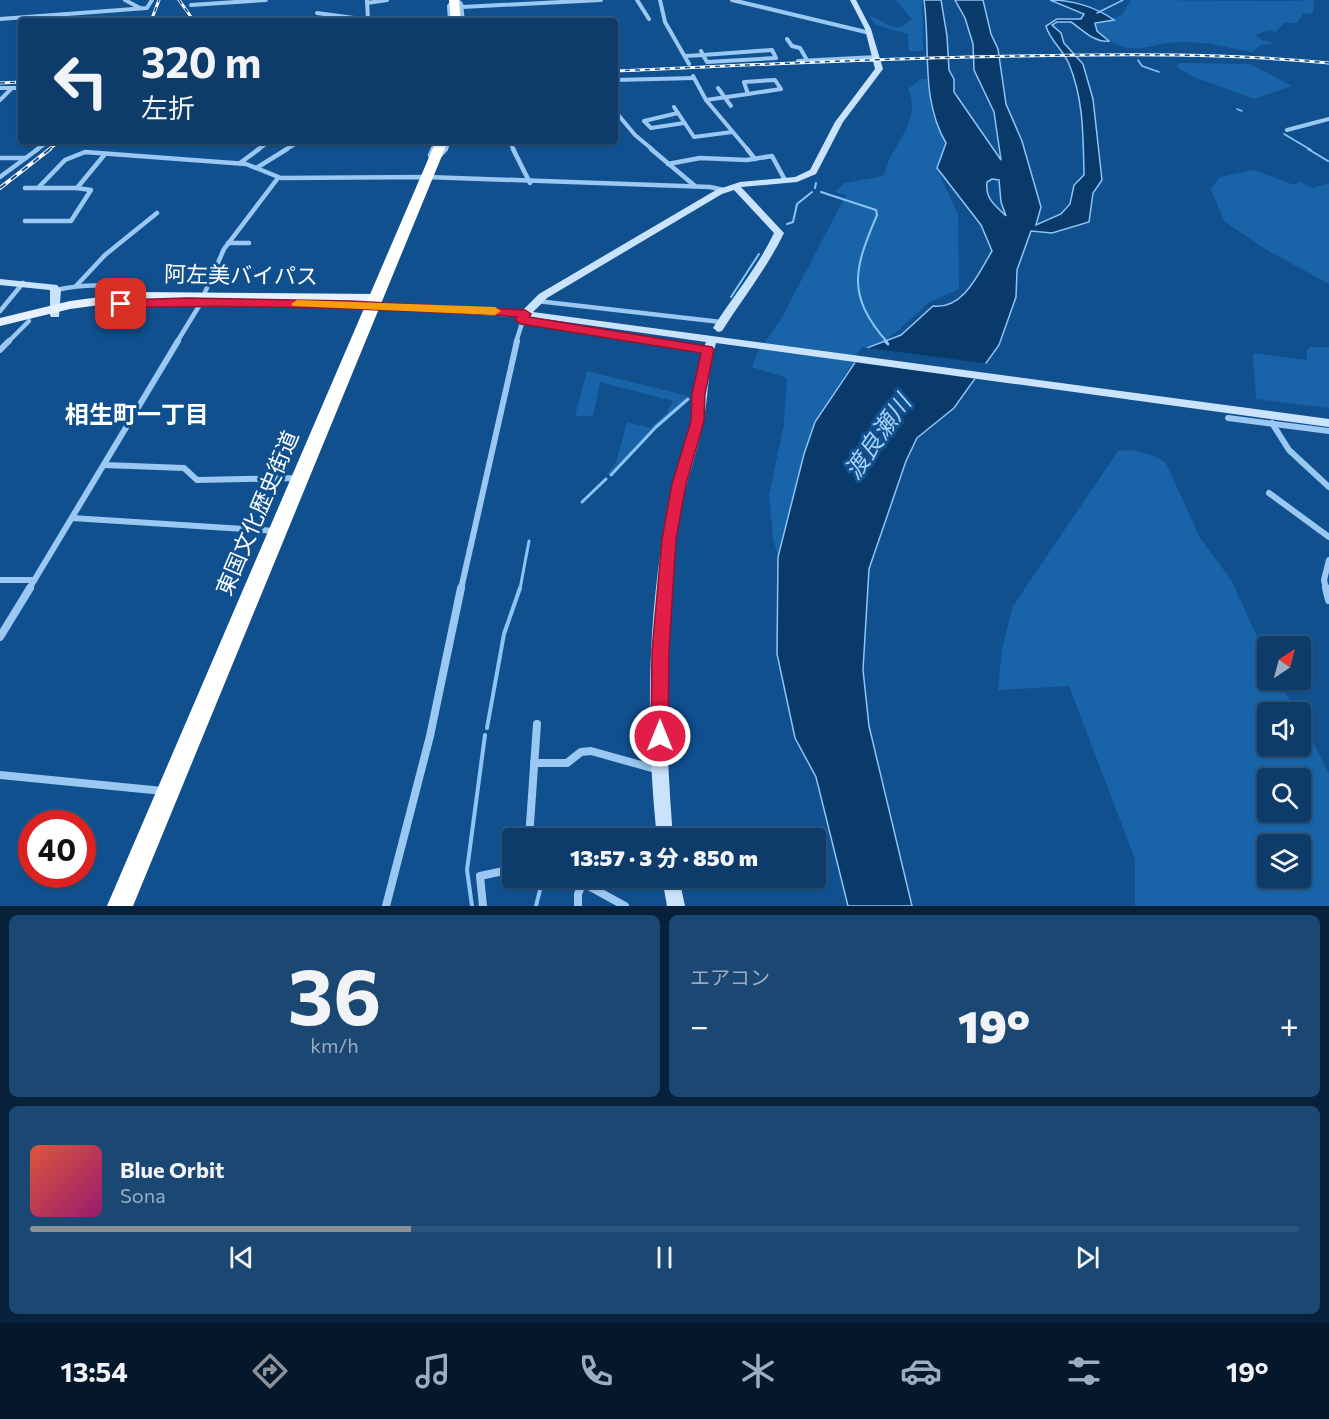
<!DOCTYPE html>
<html lang="ja">
<meta charset="utf-8">
<style>
body{margin:0;font-family:Commissioner,"Noto Sans JP",sans-serif;background:#1b4773;color:#f1f3f6;height:100vh;display:flex;flex-direction:column;font-size:22px;white-space:nowrap}
*{box-sizing:border-box;margin:0}
p{font-size:20px;color:#9aadc1}
.icon{flex:none;width:33px;height:33px;fill:none;stroke:currentColor;stroke-width:2;stroke-linecap:round;stroke-linejoin:round}
.map{position:relative;height:906px;overflow:hidden}
.details{display:flex;flex-direction:column;gap:9px;padding:9px;background:#07213b;flex:1}
.details>*{flex:none}
.hud{position:absolute;left:18px;top:18px;width:600px;height:126px;border-radius:6px;box-shadow:0 2px 4px #0004,0 0 0 2px #2d567e;background:#0d3c6b;color:#f1f3f6;overflow:hidden}
.needle{width:39px;rotate:36deg}
.fabs{position:absolute;left:1257px;top:636px;display:grid;gap:12px}
.fabs a{display:grid;place-items:center;width:54px;height:54px;border-radius:6px;background:#0d3c6b;box-shadow:0 2px 4px #0004,0 0 0 2px #2d567e;font-size:30px}
.speed{position:absolute;left:18px;top:810px;display:flex;gap:12px;font-size:30px;font-weight:700;text-align:center}
.speed>*{display:grid;place-content:center;width:78px;height:78px;border-radius:50%;background:#0d3c6b;box-shadow:0 2px 4px #0004,0 0 0 2px #2d567e;line-height:1}
.speed .limit{border:9px solid #d22;background:#fff;color:#111}
.pin{position:absolute;display:grid;place-items:center;width:51px;height:51px;color:#fff;margin:-26px;border-radius:12px;box-shadow:0 3px 9px #0006}
.me{position:absolute;width:66px;margin:-33px;rotate:0deg;stroke-linejoin:round;filter:drop-shadow(0 0 4px #0008)}
.turn{display:flex;align-items:center;gap:21px;height:126px;padding:0 24px;font-size:27px}
.turn .icon{width:78px;height:78px;stroke-width:2.5}
.turn b{display:block;font-size:42px;line-height:51px}
.big{font-size:45px;font-weight:800;line-height:1.1}
.details .widget{flex:1;display:flex;flex-direction:column;justify-content:center;gap:9px;min-width:0;padding:0 21px;border-radius:9px;background:#1b4773}
.details .dial{align-items:center;gap:0}
.dial b{font-size:78px;line-height:1}
.song{display:flex;align-items:center;gap:18px}
.cover{width:72px;height:72px;border-radius:9px;background:linear-gradient(135deg,hsl(10 70% 55%),hsl(320 70% 35%))}
.played{height:6px;border-radius:3px;background:linear-gradient(90deg,#8c9099 30%,#2d567e 30%)}
.keys{display:flex;justify-content:space-around;direction:ltr}
.heat{display:flex;justify-content:space-between;align-items:center;font-size:33px;direction:ltr}
.details .tiles{flex:1;display:grid;gap:9px;grid-template-columns:1fr 1fr}
.widget:last-child{grid-column:span 2}
.trip{position:absolute;left:502px;top:828px;width:324px;height:60px;border-radius:6px;background:#0d3c6b;box-shadow:0 2px 4px #0004,0 0 0 2px #2d567e;font-weight:800;line-height:60px;text-align:center}
.tabs{display:flex;height:96px;justify-content:space-around;align-items:center;background:#05182b;color:#9aadc1}
.tabs .icon{width:42px;height:42px}
.tabs .selected{color:#8c9099}
.tabs b{font-size:27px;color:#f1f3f6}
.map>svg:first-child{display:block}
.green{fill:#1964a9;fill-rule:evenodd}
.water{fill:#0a3a6a;stroke:#8cc4f6;stroke-width:1.5;fill-rule:evenodd}
.pier{fill:#11508f}
.lines{fill:none;stroke-linecap:round;stroke-linejoin:round}
.stream-far3{stroke:#8cc4f6;stroke-width:1.5}
.stream-far2{stroke:#8cc4f6;stroke-width:2}
.stream-far1{stroke:#8cc4f6;stroke-width:3}
.stream{stroke:#8cc4f6;stroke-width:4}
.street-far3{stroke:#9ac8f2;stroke-width:4}
.street-far2{stroke:#9ac8f2;stroke-width:4.5}
.street-far1{stroke:#9ac8f2;stroke-width:6}
.street{stroke:#9ac8f2;stroke-width:8}
.secondary{fill:#c9e3fc;fill-rule:evenodd}
.primary{fill:#e6f1ff;fill-rule:evenodd}
.highway{fill:#fff;fill-rule:evenodd}
.rail-far1-casing{stroke:#fff;stroke-width:3}
.rail-casing{stroke:#fff;stroke-width:4}
.rail-far1{stroke:#11508f;stroke-width:1.5;stroke-dasharray:5;stroke-linecap:butt}
.rail{stroke:#11508f;stroke-width:2;stroke-dasharray:7;stroke-linecap:butt}
.route{fill:#e11d48;stroke:#92132f;stroke-width:1.5}
.slow{fill:#f59e0b}
.labels{text-anchor:middle;stroke-width:6;stroke-linejoin:round;paint-order:stroke}
.street-label{font-size:22px;fill:#fff;stroke:#11508f}
.neighbourhood-label{font-size:24px;font-weight:bold;fill:#fff;stroke:#11508f}
.water-label{font-size:24px;font-style:italic;fill:#a6d2f9;stroke:#11508f}
</style>
<div class="map">
<svg width="1329" height="906" viewBox="0 0 1329 906">
<rect width="100%" height="100%" fill="#11508f"/>
<g class="green">
<path d="M896,0H922L923,51H909L908,34L876,25L869,16C880,18 887,29 902,27L912,19Z"/>
<path d="M1131,0L1288,1L1314,0L1313,13L1303,14L1297,23H1285L1275,32L1269,30L1255,35L1264,41L1275,43L1261,45L1252,52C1230,48 1208,42 1186,42C1144,41 1137,63 1097,31L1095,23L1122,15Z"/>
<polygon points="1178,63 1250,64 1292,86 1254,99 1192,76 1177,67"/>
<path d="M921,79H927L932,114L946,143L937,169L958,214L959,289L928,303L900,329L849,368L815,422L804,454L778,557L773,537L769,495L784,424L787,378L752,367L757,353L781,319L846,195L835,192L845,183L884,176C890,144 923,124 908,89Z"/>
<polygon points="1254,170 1294,185 1299,182 1313,188 1329,183 1329,284 1265,249 1224,221 1211,189 1220,177"/>
<polygon points="1310,347 1329,347 1329,408 1256,399 1253,353 1307,360 1307,350"/>
<polygon points="587,371 688,396 609,475 607,474 616,463 627,422 650,428 667,413 673,401 600,382 593,416 575,416"/>
<path d="M1132,450L1155,456L1166,463L1200,538L1231,580L1267,658L1268,680H1279L1296,712H1268V746H1300L1301,720L1329,773V906H1135V859L1069,686L998,690L1002,649L1013,606L1118,451ZM1268,778H1300V812H1268ZM1268,844H1300V878H1268Z"/>
</g>
<path class="water" d="M924,0H941L947,36L949,70L954,79V92L1001,160L994,112L974,70L973,44L965,18L955,0H983L991,34L998,49L1006,104L1022,141L1041,207L1036,225L1061,214L1070,204L1074,185L1084,175C1083,137 1084,100 1069,64C1063,49 1050,41 1046,26L1057,19H1081L1084,14L1050,0C1072,0 1096,7 1114,20L1095,23L1097,31L1109,41C1094,43 1082,29 1071,22H1057L1052,25L1061,33L1064,43L1083,64L1093,99L1102,180L1093,193L1089,222L1052,233L1031,231L1017,270L1016,297L999,345L954,408L917,438L906,461L869,569L863,670L869,726L912,906H848L816,777L795,738L777,654L778,557L804,454L815,422L864,349L901,335L933,306C964,310 979,272 992,251L981,225L937,168L946,143C920,98 931,50 924,0ZM992,179L999,180L1001,202L1006,216C995,205 985,199 987,182Z"/>
<polygon class="pier" points="862,347 989,364 978,379 850,362"/>
<g class="lines">
<g class="stream-far3">
<polyline points="1097,13 1123,0"/>
<polyline points="1138,60 1142,66 1159,72"/>
<polyline points="1237,109 1242,111"/>
<polyline points="1284,134 1311,150"/>
</g>
<g class="stream-far2">
<polyline points="1308,149 1328,161"/>
<polyline points="815,188 816,183"/>
<path d="M821,192L876,210L877,215C854,269 846,295 887,342"/>
<polyline points="787,224 793,222 797,204 812,192"/>
<polyline points="731,297 759,254"/>
</g>
<g class="stream-far1">
<polyline points="885,341 888,344"/>
<polyline points="611,475 656,427 688,399"/>
<polyline points="582,502 606,479"/>
<polyline points="520,589 529,541"/>
</g>
<g class="stream">
<polyline points="487,728 504,634 520,588"/>
<polyline points="472,906 467,870 485,735"/>
<polyline points="536,906 541,886"/>
</g>
<g class="street-far3">
<polyline points="125,0 140,8"/>
<polyline points="367,0 368,20"/>
<polyline points="457,0 461,4 463,21"/>
<polyline points="637,0 649,19"/>
<polyline points="660,0 665,22 689,64"/>
<polyline points="732,0 870,33"/>
<polyline points="367,3 387,0"/>
<polyline points="191,5 266,0"/>
<polyline points="462,7 601,0"/>
<polyline points="317,13 376,21"/>
<polyline points="0,19 147,8 152,0"/>
<polyline points="450,21 449,6 453,1"/>
<polyline points="787,39 792,46 800,48 807,60"/>
<polygon points="772,50 776,58 707,62 703,55"/>
<polyline points="701,51 703,55"/>
<polyline points="685,56 703,55"/>
<polyline points="798,61 877,57"/>
<polyline points="693,76 706,100 748,150"/>
<polyline points="615,80 694,78"/>
<polygon points="775,80 781,89 748,94 744,82"/>
<polyline points="0,88 21,88"/>
<polyline points="718,88 731,106"/>
<polyline points="0,100 12,88"/>
<polyline points="706,100 748,94"/>
<polyline points="674,107 694,137 732,132"/>
<polyline points="615,111 635,135 653,150"/>
<polyline points="678,113 644,121 651,128 684,123"/>
<polyline points="1287,130 1329,119"/>
<polyline points="509,141 514,150"/>
<polyline points="36,150 49,141"/>
<polyline points="257,150 270,141"/>
<polyline points="285,150 300,141"/>
<polyline points="432,150 436,141"/>
<polyline points="445,150 450,141"/>
</g>
<g class="street-far2">
<polyline points="433,149 430,155 433,163 446,149"/>
<polyline points="513,149 530,183"/>
<polyline points="651,149 695,186"/>
<polyline points="747,149 755,159"/>
<polyline points="0,158 26,158"/>
<polyline points="240,163 259,149"/>
<polyline points="668,164 700,158 747,160 772,156 785,180"/>
<polyline points="258,167 287,149"/>
<polyline points="0,177 38,149"/>
<polyline points="25,188 77,188"/>
<polyline points="38,188 65,160 85,152 246,164 281,178 427,177 710,187 724,190"/>
<polyline points="25,221 71,221 91,190 77,188 105,154"/>
<polyline points="228,243 249,243"/>
<polyline points="76,286 105,255 157,213"/>
<path d="M56,290C79,285 117,281 137,296"/>
<polyline points="537,301 721,322"/>
<polyline points="0,311 23,283"/>
<polyline points="521,320 661,342"/>
<polyline points="8,342 29,321"/>
<polyline points="177,342 199,306 224,249 278,178"/>
<polyline points="516,342 525,314"/>
</g>
<g class="street-far1">
<polyline points="652,341 708,350"/>
<polyline points="0,350 9,341"/>
<polyline points="1228,418 1329,431"/>
<polyline points="1272,423 1289,450 1329,487"/>
<polyline points="104,465 184,468 197,480 299,478"/>
<polyline points="1269,493 1329,537"/>
<polyline points="72,518 276,531"/>
<polyline points="0,580 34,580"/>
<polyline points="29,589 178,341"/>
<polyline points="461,589 517,341"/>
<polyline points="1326,589 1324,580 1329,560"/>
</g>
<g class="street">
<polyline points="1326,588 1329,600"/>
<polyline points="0,637 30,588"/>
<polyline points="534,763 567,763 581,752 591,751 659,770"/>
<polyline points="0,775 163,791"/>
<polyline points="529,838 537,724"/>
<polyline points="538,878 558,878"/>
<polyline points="574,878 625,906"/>
<polyline points="386,906 430,736 461,588"/>
<polyline points="483,906 480,876 513,869"/>
<polyline points="578,906 578,894 583,882"/>
</g>
<g class="secondary">
<path d="M850,0H856L871,29L883,69L843,122L816,174L797,182L741,187L784,233C767,268 743,298 722,331L718,332L713,328C733,296 758,267 774,233L734,190L722,194L547,298L533,312L1329,419V427L716,343C707,369 709,396 703,423C696,458 683,490 677,525C661,628 665,734 673,838H657C646,737 647,625 665,524C671,491 683,459 691,427C697,398 694,369 706,342L545,319L373,308L368,305L373,302L522,311L539,294L716,190L740,182L795,177L810,170L835,122L875,69L865,29Z"/>
<polygon points="0,279 57,285 61,290 59,317 51,317 50,315 50,290 0,285"/>
<polygon points="662,878 679,878 685,906 667,906"/>
</g>
<polygon class="primary" points="137,292 377,294 383,298 377,302 137,300 70,309 0,326 0,318 70,301"/>
<g class="highway">
<polygon points="449,0 459,0 461,21 451,21"/>
<polygon points="436,141 448,141 133,906 107,906"/>
</g>
<g class="rail-far1-casing">
<g id="rail-far1">
<polyline points="179,0 194,21"/>
<polyline points="151,21 159,0"/>
<path d="M615,71C750,65 885,58 1020,56C1124,54 1226,53 1329,63"/>
<polyline points="0,83 21,82"/>
<polyline points="48,150 60,141"/>
</g>
</g>
<g class="rail-casing">
<polyline id="rail" points="0,188 50,149"/>
</g>
<use href="#rail-far1" class="rail-far1"/>
<use href="#rail" class="rail"/>
</g>
<path class="route" d="M187,298L350,301L525,310L531,314L529,317L712,347L714,350L705,394L704,421L686,484L676,539L669,651L668,736L666,742L660,745L653,742L651,736L652,651L662,539L672,484L691,421L692,394L701,353L521,324L515,320L517,317L495,315C370,309 246,304 121,308L116,304L121,300Z"/>
<polygon class="slow" points="297,300 495,307 501,311 495,315 293,306 291,304"/>
<g class="labels">
<g class="street-label">
<text transform="translate(241 275) rotate(1)" y="8">阿左美バイパス</text>
<text transform="translate(257 513) rotate(-67)" y="8">東国文化歴史街道</text>
</g>
<g class="neighbourhood-label">
<text x="137" y="423">相生町一丁目</text>
</g>
<g class="water-label">
<text transform="translate(878 437) rotate(-55)" y="8">渡良瀬川</text>
</g>
</g>
</svg>
<div class="fabs">
<a><svg class="needle" viewBox="-14 -14 28 28"><path d="M0-13l5 13h-10z" fill="#e53935"/><path d="M0 13l5-13h-10z" fill="#9aadc1"/></svg></a>
<a><svg class="icon" aria-label="sound" viewBox="0 0 24 24"><path d="M4 9h4l5-4v14l-5-4H4zM17 9q2 3 0 6"/></svg></a>
<a><svg class="icon" aria-label="search" viewBox="0 0 24 24"><circle cx="10" cy="10" r="6"/><path d="M15 15l6 6"/></svg></a>
<a><svg class="icon" aria-label="layers" viewBox="0 0 24 24"><path d="M12 4l9 5-9 5-9-5zM3 14l9 5 9-5"/></svg></a>
</div>
<div class="speed"><div class="limit">40</div></div>
<div class="pin" style="left:121px;top:304px;background:#d93025"><svg class="icon" aria-label="arrive" viewBox="0 0 24 24"><path d="M6 21V4h12l-3 4 3 4H6"/></svg></div>
<svg class="me" style="left:660px;top:736px" viewBox="-20 -20 40 40"><circle r="17" fill="#e11d48" stroke="#fff" stroke-width="3"/><path d="M0-11L8 9 0 5-8 9z" fill="#fff"/></svg>
<div class="trip">13:57 · 3 分 · 850 m</div>
<div class="hud">
<div class="turn"><svg class="icon" aria-label="left" viewBox="0 0 24 24"><path d="M17 20v-9H6M10 6l-5 5 5 5"/></svg><div><b>320 m</b>左折</div></div>
</div>
</div>
<section class="details">
<div class="tiles">
<div class="widget dial"><b>36</b><p>km/h</p></div>
<div class="widget"><p>エアコン</p>
<div class="heat"><a>−</a><b class="big">19°</b><a>+</a></div>
</div>
<div class="widget">
<div class="song"><i class="cover"></i><div><b>Blue Orbit</b><p>Sona</p></div></div>
<div class="played"></div>
<div class="keys"><svg class="icon" aria-label="previous" viewBox="0 0 24 24"><path d="M18 5L8 12l10 7zM5 5v14"/></svg><svg class="icon" aria-label="pause" viewBox="0 0 24 24"><path d="M8 5v14M16 5v14"/></svg><svg class="icon" aria-label="next" viewBox="0 0 24 24"><path d="M6 5l10 7-10 7zM19 5v14"/></svg></div>
</div>
</div>
</section>
<nav class="tabs">
<b>13:54</b>
<svg class="icon selected" aria-label="directions" viewBox="0 0 24 24"><path d="M12 3l9 9-9 9-9-9zM9 14v-3h6M13 9l2 2-2 2"/></svg>
<svg class="icon" aria-label="music" viewBox="0 0 24 24"><path d="M9 18V5l10-2v13"/><circle cx="6" cy="18" r="3"/><circle cx="16" cy="16" r="3"/></svg>
<svg class="icon" aria-label="phone" viewBox="0 0 24 24"><path d="M5 4h4l2 5-3 2q2 4 5 5l2-3 5 2v4C11 20 4 13 5 4z"/></svg>
<svg class="icon" aria-label="climate" viewBox="0 0 24 24"><path d="M12 3v18M4 7l16 10M4 17L20 7"/></svg>
<svg class="icon" aria-label="car" viewBox="0 0 24 24"><path d="M5 17H2v-5l4-1 3-4h7l3 4 3 1v5h-3M9 17h6M6 11h13"/><circle cx="7" cy="17" r="2"/><circle cx="17" cy="17" r="2"/></svg>
<svg class="icon" aria-label="filters" viewBox="0 0 24 24"><path d="M4 7h16M4 17h16"/><circle cx="9" cy="7" r="2"/><circle cx="15" cy="17" r="2"/></svg>
<b>19°</b>
</nav>
